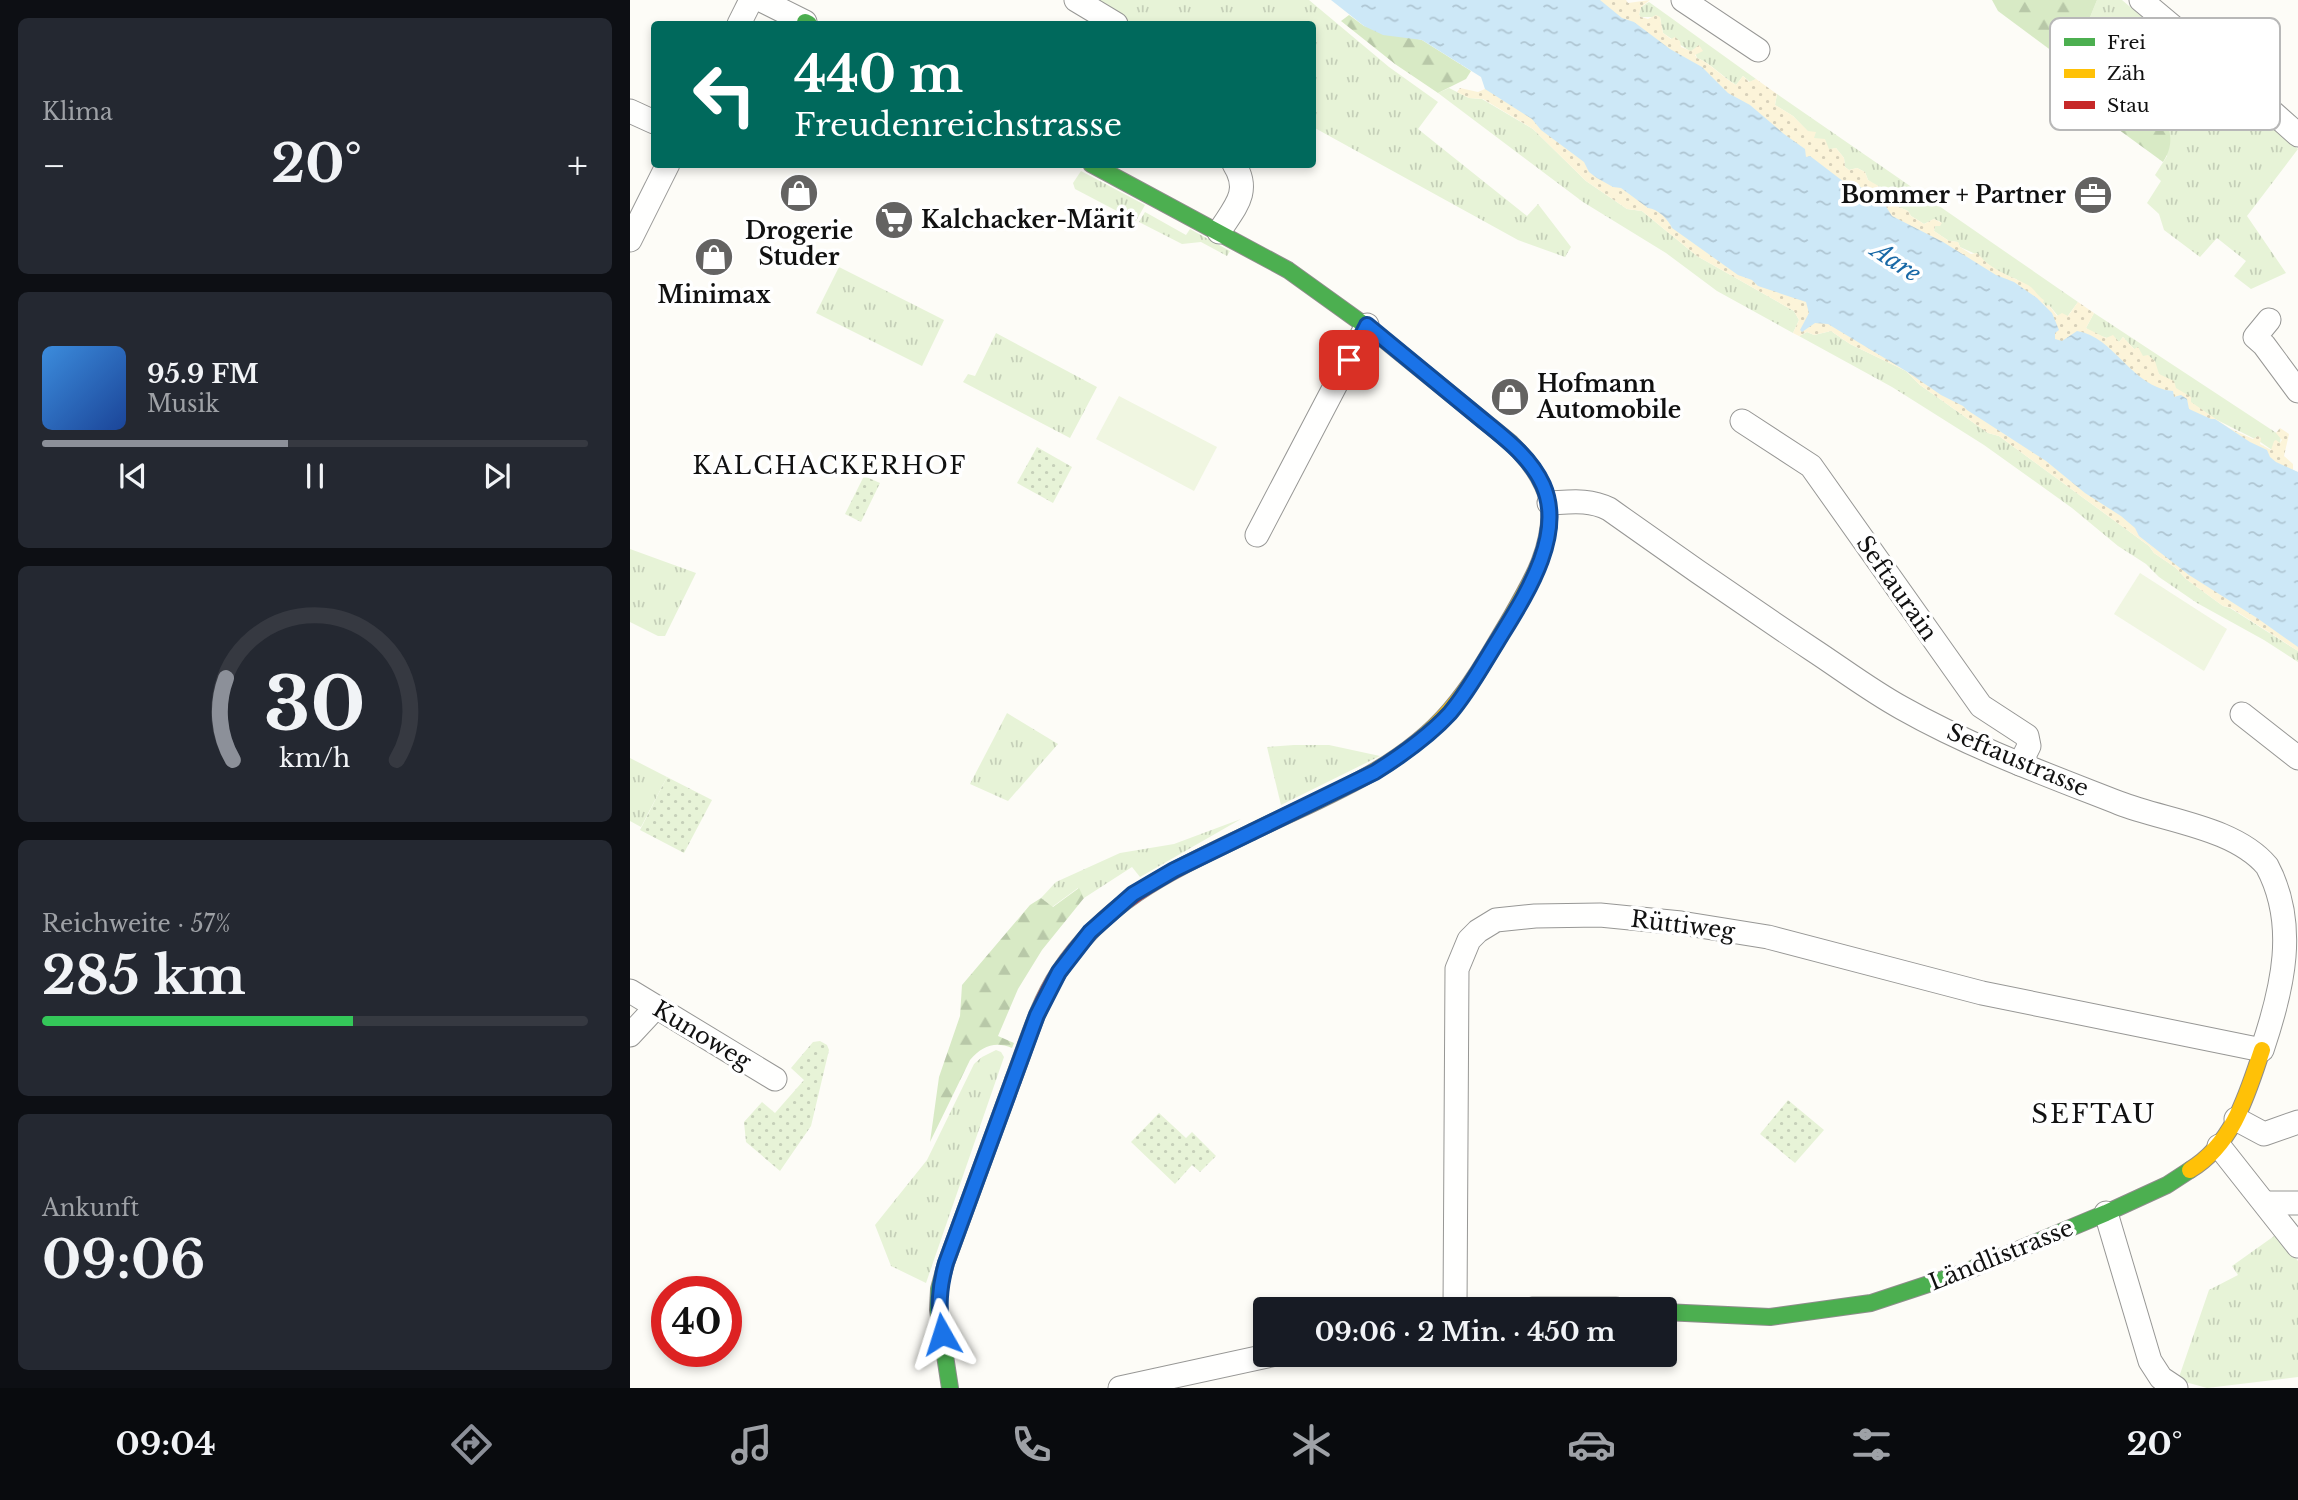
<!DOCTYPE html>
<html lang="de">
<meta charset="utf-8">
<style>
body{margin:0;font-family:"Libre Baskerville",serif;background:#242831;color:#f1f3f6;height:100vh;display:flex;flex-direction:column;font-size:26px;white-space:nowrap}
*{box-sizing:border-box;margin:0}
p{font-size:23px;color:#9ea1a6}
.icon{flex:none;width:38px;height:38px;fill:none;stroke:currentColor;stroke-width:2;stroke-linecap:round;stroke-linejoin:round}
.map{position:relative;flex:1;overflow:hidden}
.drawer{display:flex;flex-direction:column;gap:18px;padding:18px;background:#0d0f14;width:630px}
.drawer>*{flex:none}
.top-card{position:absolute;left:21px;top:21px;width:665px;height:147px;border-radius:7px;box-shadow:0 4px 10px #0003;background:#00695c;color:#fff;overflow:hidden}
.speed{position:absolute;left:21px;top:1276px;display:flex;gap:14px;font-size:35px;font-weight:700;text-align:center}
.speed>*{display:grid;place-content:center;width:91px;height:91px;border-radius:50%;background:#171b24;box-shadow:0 4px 10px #0003;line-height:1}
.speed .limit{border:10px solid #d22;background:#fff;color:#111}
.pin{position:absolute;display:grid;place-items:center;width:60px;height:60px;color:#fff;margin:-30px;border-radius:14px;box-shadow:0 4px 10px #0006}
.me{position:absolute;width:77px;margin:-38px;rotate:354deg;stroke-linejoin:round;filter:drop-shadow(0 0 5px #0008)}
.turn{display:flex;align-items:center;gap:24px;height:147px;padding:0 28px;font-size:32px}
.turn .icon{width:91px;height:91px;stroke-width:2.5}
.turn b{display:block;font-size:49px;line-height:60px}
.big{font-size:52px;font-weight:700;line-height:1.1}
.drawer .tile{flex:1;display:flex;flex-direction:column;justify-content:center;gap:10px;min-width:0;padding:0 24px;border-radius:10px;background:#242831}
.drawer .dial{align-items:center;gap:0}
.dial svg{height:182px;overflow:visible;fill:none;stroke:#363941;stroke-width:7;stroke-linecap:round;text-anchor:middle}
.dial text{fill:#f1f3f6;stroke:none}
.song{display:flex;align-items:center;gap:21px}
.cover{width:84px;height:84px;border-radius:10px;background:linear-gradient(135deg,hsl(210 70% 55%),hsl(220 70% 35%))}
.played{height:7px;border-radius:4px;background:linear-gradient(90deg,#8c9099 45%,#363941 45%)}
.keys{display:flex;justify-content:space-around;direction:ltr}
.heat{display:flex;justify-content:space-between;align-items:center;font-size:38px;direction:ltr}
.charge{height:10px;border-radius:5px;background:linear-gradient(90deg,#34c759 57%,#363941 0)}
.trip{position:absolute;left:623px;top:1297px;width:424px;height:70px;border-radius:7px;background:#171b24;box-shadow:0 4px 10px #0003;font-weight:700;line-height:70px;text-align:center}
.tab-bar{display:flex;height:112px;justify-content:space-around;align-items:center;background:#090b0e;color:#9ea1a6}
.tab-bar .icon{width:49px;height:49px}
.tab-bar .current{color:#8c9099}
.tab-bar b{font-size:32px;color:#f1f3f6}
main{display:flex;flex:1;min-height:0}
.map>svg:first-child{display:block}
.grass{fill:url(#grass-tufts)}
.forest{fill:url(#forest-firs)}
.sand{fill:url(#sand-dots)}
.park{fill:url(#park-dots)}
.pitch{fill:#f0f6e1}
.water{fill:url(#water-ripples)}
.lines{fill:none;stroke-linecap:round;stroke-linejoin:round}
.street-casing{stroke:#979795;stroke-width:25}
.fast-casing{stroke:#8e8d8b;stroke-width:18}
.slow-casing{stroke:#8e8d8b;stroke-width:18}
.jam-casing{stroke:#8e8d8b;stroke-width:18}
.street{stroke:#fffffe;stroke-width:23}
.fast{stroke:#4caf50;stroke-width:16}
.slow{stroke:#ffc107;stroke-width:16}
.jam{stroke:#c62828;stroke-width:16}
.route-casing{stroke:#114b97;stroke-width:18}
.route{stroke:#1a73e8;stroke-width:12}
.labels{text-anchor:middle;stroke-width:7;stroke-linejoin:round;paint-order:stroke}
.poi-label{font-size:23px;font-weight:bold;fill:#111;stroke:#fff;text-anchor:start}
.street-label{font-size:23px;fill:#111;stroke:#fff}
.water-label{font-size:24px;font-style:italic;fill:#1768a6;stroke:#fff}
.neighbourhood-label{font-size:24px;letter-spacing:2px;fill:#111;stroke:#fff}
.quarter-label{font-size:26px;letter-spacing:2px;fill:#111;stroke:#fff}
.key{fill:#fff;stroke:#b8b8b8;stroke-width:2}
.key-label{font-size:19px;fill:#111}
</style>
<main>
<section class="drawer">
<div class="tile"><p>Klima</p>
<div class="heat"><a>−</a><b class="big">20°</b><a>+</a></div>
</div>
<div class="tile">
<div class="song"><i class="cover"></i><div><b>95.9 FM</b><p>Musik</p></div></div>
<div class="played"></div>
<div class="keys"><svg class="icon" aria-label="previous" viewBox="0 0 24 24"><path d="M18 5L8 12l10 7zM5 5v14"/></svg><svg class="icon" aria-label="pause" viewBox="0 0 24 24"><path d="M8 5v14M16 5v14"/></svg><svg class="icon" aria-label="next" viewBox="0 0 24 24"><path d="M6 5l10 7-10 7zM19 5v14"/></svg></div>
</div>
<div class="tile dial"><svg viewBox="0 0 100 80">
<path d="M14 69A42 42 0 1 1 86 69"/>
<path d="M14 69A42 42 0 0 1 11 33" stroke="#8c9099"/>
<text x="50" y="56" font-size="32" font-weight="700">30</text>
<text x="50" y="72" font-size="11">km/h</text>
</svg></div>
<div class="tile"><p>Reichweite · 57%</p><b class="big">285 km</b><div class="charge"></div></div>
<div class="tile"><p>Ankunft</p><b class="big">09:06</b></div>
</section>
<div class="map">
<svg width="1668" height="1388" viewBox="0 0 1668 1388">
<defs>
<pattern id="grass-tufts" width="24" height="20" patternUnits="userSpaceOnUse" patternTransform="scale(1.75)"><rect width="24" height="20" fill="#e7f3d7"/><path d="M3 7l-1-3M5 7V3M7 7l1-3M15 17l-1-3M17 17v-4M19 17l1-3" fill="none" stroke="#c5cfb8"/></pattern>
<pattern id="forest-firs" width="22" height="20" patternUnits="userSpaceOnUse" patternTransform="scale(1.75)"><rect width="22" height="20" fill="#d8eac5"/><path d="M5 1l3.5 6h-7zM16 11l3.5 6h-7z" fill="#b8c8a8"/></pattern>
<pattern id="sand-dots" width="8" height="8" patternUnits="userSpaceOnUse" patternTransform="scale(1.75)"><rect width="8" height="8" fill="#fcf4d9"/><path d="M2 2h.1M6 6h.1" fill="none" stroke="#d7d0b9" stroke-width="1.8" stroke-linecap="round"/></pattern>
<pattern id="park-dots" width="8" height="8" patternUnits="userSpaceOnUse" patternTransform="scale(1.75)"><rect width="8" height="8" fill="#e7f3d7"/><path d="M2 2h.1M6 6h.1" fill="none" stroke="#c5cfb8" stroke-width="1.8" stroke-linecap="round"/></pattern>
<pattern id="water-ripples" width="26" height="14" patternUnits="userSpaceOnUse" patternTransform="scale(1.75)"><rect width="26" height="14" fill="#cde8f7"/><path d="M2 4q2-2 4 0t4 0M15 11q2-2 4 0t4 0" fill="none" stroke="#afc6d3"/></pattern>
</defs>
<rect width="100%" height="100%" fill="#fdfcf7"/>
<g class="grass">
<polygon points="463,0 679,0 759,67 808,102 788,129 897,216 908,204 941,247 935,257 888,240 683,127 682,24 499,24"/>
<polygon points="1467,0 1492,0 1668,149 1617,216 1656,273 1621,289 1604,276 1616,261 1587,238 1570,257 1534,230 1529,214 1517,203 1531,181 1525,175 1537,156 1536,119 1528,107 1483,64 1466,60 1455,75 1434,60 1452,37"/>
<path d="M1019,2L1126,79L1120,82L1113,76L1106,85C1093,77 1079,62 1067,58L1064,50L1061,52L1033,33L1030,17H1011L1009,15L1011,7Z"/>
<polygon points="819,88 839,98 852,99 903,129 956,181 997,209 1012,211 1067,256 1164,311 1169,320 1163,333 1087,291 1036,253 953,202 808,93"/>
<polygon points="1147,94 1448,302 1437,317 1428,316 1419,305 1416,306 1408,297 1386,279 1372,274 1352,260 1350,256 1330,247 1328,242 1319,241 1304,231 1305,226 1310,226 1311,222 1304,219 1294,224 1281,216 1278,211 1269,207 1260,196 1238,180 1235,172 1227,168 1219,170 1215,167 1214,158 1206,148 1199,150 1184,138 1163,116 1145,105"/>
<polygon points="451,171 515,205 506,221 445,189 443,183"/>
<polygon points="515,212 556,235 560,229 600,251 597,256 571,242 552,244 509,222"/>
<polygon points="209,267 314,320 292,366 186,313"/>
<polygon points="1464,313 1651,436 1650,443 1642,450 1629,441 1585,419 1560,402 1529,374 1522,360 1512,356 1508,348 1506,350 1504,349 1493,337 1489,342 1462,333 1456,328"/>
<polygon points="1201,331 1220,344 1276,371 1290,385 1358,433 1369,436 1519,546 1524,553 1546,568 1556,579 1593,606 1600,608 1668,651 1668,662 1634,640 1567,603 1529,577 1516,564 1488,546 1442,508 1354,445 1262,387 1169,336 1177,332 1184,335"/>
<polygon points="366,333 467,387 440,438 333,382 338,374 345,376"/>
<polygon points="0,549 66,573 35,636 28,636 0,622"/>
<polygon points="377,713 428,744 378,801 340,784"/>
<polygon points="664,745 699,745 750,756 651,805 637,747"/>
<polygon points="0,758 37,777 11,827 0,821"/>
<polygon points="611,819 510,877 502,867 454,898 448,888 422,907 411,898 426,882 490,853 544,844"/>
<polygon points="366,1050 371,1052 374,1057 296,1283 261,1266 245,1225 297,1160 344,1064 352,1057"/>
<polygon points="1647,1234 1668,1261 1668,1377 1577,1388 1548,1380 1579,1290 1608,1275 1602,1266"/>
</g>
<g class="forest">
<polygon points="1362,0 1467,0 1452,37 1434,60 1368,11"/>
<polygon points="719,15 734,26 792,40 841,71 836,79 808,93 765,64 711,21"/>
<path d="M1466,60H1475L1483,64C1508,88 1560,124 1533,162L1470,116L1484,96L1455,75Z"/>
<path d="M449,888L454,898L412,950L388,989L368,1036L384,1043L382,1048C365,1041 352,1046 340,1060L300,1142L309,1077L330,1016L332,985L400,905L411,898L423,907Z"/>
</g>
<g class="sand">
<path d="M949,0H996L998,3L1020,0L1011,7L1009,15L1011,17L1018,19L1026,15L1030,17L1033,33L1041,39L1045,37L1050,41L1051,47L1061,51L1069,45L1073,51L1065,55L1067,58C1079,62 1092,77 1106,85L1113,76L1119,82L1126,79L1147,94L1145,105L1163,116L1178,131L1186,132L1184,138L1195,139L1199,149L1206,148L1214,158L1215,167L1219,170L1227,168L1235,172L1238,180L1261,193V196L1269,207L1278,211L1281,216L1294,224L1304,219L1312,223L1310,226H1305L1304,231L1319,241L1328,242L1330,247L1341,254L1347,253C1362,271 1379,275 1398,285C1405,289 1407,296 1414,300L1413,303L1416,306L1419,305L1427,316L1432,313L1438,316L1448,302L1464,313L1456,328L1476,338L1483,335L1489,342L1493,337L1504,349L1508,347L1513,356L1518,355L1525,361L1529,374L1544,381L1546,388L1561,397V402L1599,428L1623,439L1628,436L1631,438L1630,444L1641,450L1644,441L1646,440L1650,443L1652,440L1646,433L1650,428L1659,434L1654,456L1663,464V470L1668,472V483L1429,343L1281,229L1221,191Z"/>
<polygon points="856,84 1201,313 1668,633 1668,651 1601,608 1593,606 1556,579 1546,568 1524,553 1519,546 1369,436 1358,433 1290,385 1276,371 1220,344 1201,331 1184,335 1177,332 1169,336 1163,333 1169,320 1164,311 1067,256 1012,211 997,209 956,181 903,129 853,99 839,98 827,92 830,88 848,92 855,89"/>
</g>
<g class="park">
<polygon points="407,447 442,467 423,503 387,483"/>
<polygon points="234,476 250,483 231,522 215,514"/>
<polygon points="37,777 82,800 54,853 10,830"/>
<polygon points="190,1041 197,1045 199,1050 181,1126 150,1171 116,1142 114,1122 132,1102 145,1113 174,1080 161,1068 183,1042"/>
<polygon points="1158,1100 1194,1130 1165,1163 1130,1134"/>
<polygon points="529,1113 556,1138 562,1132 586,1156 570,1172 562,1165 545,1184 501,1142"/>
</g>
<g class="pitch">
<polygon points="489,396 587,447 564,491 466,439"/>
<polygon points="1510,573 1597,629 1574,671 1484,614"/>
</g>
<path class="water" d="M701,0H970L992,18L1004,22L1040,49L1072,67L1098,93L1120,105L1154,134L1175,149L1176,157L1180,156L1214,182L1217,184L1222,181L1233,189L1238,198L1253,202L1262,216L1313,242L1366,275L1384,282L1407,298L1422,313L1429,330L1425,333V339L1432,341L1447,331C1484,336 1502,388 1543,391L1544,397L1551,395L1557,399L1559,409L1581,419H1585L1620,442L1637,450L1640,457L1646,462L1668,472V647L1627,618L1559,575L1509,536L1505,528L1491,516L1455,493L1416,461L1337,410L1333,406L1311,395L1276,371L1198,324L1185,323L1172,332L1170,330L1179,313L1176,302L1128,286L1122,280L1108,275L1042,228C1038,219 1028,209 1018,208L991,188L983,187L967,178L959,172L954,162L911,130L902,119L855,89L851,77L792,40L753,35L734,26Z"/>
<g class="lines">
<g class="street-casing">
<g id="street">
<polyline points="131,0 175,22"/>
<polyline points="446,0 486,24"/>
<polyline points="1053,0 1128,50"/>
<polyline points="1511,0 1603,77 1668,135"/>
<polyline points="109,24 121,0"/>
<polyline points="0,111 24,122"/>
<path d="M589,232C604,208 622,192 604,164"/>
<polyline points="0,240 38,164"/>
<polyline points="1639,320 1625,337 1634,345 1668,391"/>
<polyline points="1112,421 1181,466 1351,706 1397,736 1399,746 1390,764"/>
<polyline points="627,535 737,325"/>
<polyline points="1612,714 1668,758"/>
<polyline points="0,991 145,1079"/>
<polyline points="0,1035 26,1007"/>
<polyline points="1606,1119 1634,1134 1668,1122"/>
<polyline points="1589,1146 1668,1246"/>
<polyline points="1636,1203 1668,1203"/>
<polyline points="1476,1213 1520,1361 1531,1378 1546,1388"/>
<path d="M825,1309L827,969L839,940L848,931L866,920L905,916L970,915L1051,923L1138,937L1352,993L1632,1050C1653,988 1668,924 1637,866C1604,827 1535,821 1489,803C1415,774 1341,747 1272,708C1241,691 1212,669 1183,650C1114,604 1046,557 979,509C959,499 941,502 919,503"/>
<polyline points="902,1309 986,1309"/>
<polyline points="490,1388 646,1354"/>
</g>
</g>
<g class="fast-casing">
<g id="fast">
<polyline points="175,22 179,24"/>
<path d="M461,164L658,270L747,334L881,443C899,461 912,478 919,503"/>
<polyline points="1034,1312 1140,1317 1241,1303 1335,1272 1476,1213 1537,1185 1560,1170"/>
<polyline points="320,1388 308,1310 309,1289 316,1263 383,1080"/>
</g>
</g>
<g class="slow-casing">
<g id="slow">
<path d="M622,832C691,798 769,770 820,710C844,682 862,649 881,617C902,581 923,545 919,503"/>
<path d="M1560,1170C1603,1144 1617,1095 1632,1050"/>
</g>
</g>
<g class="jam-casing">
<path id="jam" d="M383,1080C397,1043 408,1004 429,972C478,897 546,869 622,832"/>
</g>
<use href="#street" class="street"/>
<use href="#fast" class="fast"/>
<use href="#slow" class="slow"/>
<use href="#jam" class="jam"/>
</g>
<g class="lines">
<g class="route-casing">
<path id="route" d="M312,1334C308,1308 309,1288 316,1263L407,1015L429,972L460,932L503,894L544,870L745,772C772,755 798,737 820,713C838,692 852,666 867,642C893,599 936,537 913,485C899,454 869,434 844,413C808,383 772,354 737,325L719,360"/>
</g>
<use href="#route" class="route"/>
</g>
<defs>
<g id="shop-disc" transform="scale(2.0125)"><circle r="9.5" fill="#646362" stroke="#fff"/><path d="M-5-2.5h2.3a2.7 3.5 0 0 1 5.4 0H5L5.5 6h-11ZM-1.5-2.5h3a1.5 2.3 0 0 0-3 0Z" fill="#fff"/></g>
<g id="office-disc" transform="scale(2.0125)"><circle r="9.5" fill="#646362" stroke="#fff"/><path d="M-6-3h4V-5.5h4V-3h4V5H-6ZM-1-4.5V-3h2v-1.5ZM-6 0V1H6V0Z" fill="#fff"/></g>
<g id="supermarket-disc" transform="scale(2.0125)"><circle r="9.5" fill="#646362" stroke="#fff"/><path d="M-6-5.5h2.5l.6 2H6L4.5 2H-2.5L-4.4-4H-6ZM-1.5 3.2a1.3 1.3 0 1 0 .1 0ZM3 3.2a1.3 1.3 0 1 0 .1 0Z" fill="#fff"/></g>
</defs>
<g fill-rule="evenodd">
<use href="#shop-disc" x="169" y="193"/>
<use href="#office-disc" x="1463" y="195"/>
<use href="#supermarket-disc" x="264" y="220"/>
<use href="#shop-disc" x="84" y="257"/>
<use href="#shop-disc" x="880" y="397"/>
</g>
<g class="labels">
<g class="poi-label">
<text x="1436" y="203" text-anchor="end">Bommer + Partner</text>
<text x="291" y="228">Kalchacker-Märit</text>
<text x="169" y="239" text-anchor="middle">Drogerie<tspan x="169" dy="26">Studer</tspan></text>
<text x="84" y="303" text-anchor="middle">Minimax</text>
<text x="907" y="392">Hofmann<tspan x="907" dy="26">Automobile</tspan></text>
</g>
<g class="street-label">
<text transform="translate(1267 588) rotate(55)" y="8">Seftaurain</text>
<text transform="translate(1388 760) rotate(23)" y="8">Seftaustrasse</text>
<text transform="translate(1053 925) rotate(7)" y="8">Rüttiweg</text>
<text transform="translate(72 1035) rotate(31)" y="8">Kunoweg</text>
<text transform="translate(1371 1255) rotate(-22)" y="8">Ländlistrasse</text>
</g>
<g class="water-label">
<text transform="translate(1266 262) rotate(33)" y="8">Aare</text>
</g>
<g class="neighbourhood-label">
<text x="200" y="474">KALCHACKERHOF</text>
</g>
<g class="quarter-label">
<text x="1464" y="1123">SEFTAU</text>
</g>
</g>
<rect x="1420" y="18" width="230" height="112" rx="10" class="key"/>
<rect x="1434" y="38" width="31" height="8" fill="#4caf50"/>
<rect x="1434" y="69" width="31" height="9" fill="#ffc107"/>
<rect x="1434" y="101" width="31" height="8" fill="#c62828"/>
<g class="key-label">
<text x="1477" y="49">Frei</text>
<text x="1477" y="80">Zäh</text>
<text x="1477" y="112">Stau</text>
</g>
</svg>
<div class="speed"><div class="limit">40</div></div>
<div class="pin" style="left:719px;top:360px;background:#d93025"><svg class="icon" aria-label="arrive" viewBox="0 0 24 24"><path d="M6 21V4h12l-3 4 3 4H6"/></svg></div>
<svg class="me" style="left:312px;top:1334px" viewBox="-20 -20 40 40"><path d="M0-17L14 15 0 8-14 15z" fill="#1a73e8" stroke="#fff" stroke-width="4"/></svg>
<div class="trip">09:06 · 2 Min. · 450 m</div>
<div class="top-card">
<div class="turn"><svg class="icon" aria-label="left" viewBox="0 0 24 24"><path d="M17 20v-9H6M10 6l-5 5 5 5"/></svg><div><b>440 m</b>Freudenreichstrasse</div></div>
</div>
</div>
</main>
<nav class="tab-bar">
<b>09:04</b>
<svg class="icon current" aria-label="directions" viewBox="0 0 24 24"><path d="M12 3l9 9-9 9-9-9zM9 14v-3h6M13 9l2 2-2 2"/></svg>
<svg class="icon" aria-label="music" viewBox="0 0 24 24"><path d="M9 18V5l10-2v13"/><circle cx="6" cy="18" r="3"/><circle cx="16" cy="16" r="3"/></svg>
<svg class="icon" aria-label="phone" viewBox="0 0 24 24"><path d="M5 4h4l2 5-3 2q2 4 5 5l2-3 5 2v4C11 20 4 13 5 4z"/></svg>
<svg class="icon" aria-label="climate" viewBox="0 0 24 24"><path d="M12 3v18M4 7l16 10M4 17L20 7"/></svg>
<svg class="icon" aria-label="car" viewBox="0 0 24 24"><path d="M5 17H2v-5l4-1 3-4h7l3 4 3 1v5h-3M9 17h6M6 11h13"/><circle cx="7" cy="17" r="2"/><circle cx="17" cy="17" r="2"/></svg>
<svg class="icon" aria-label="filters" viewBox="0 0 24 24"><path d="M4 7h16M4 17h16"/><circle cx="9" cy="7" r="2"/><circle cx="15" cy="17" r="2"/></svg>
<b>20°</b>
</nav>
